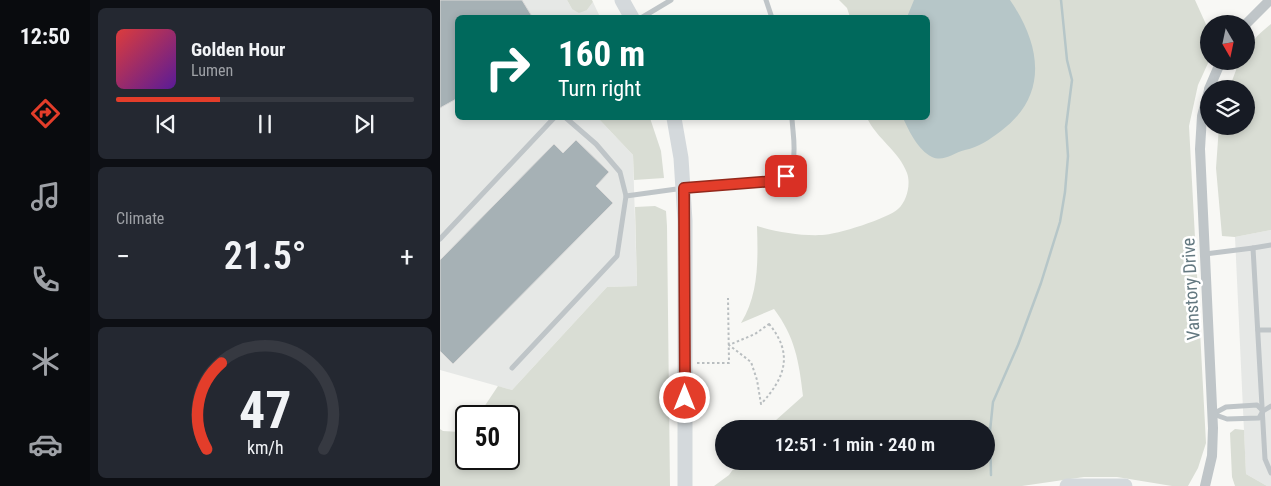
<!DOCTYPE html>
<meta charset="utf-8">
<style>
body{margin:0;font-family:"Roboto Condensed",sans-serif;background:#242831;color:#f1f3f6;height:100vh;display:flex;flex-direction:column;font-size:19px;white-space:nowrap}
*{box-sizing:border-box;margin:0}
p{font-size:16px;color:#9ea1a6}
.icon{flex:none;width:28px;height:28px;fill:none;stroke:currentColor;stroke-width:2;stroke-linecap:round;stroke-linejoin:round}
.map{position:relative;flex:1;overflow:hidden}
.details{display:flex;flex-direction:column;gap:8px;padding:8px;background:#0d0f14;width:350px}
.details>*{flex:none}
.top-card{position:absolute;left:15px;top:15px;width:475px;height:105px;border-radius:8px;box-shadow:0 2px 8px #0003;background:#00695c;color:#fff;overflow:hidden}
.needle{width:32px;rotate:171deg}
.tools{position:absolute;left:760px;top:15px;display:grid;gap:10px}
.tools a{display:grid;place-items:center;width:55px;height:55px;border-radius:50%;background:#171b24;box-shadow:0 2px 8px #0003;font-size:25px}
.speed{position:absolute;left:15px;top:405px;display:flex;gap:10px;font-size:25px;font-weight:700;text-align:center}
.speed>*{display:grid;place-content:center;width:65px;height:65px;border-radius:50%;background:#171b24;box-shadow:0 2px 8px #0003;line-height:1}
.speed .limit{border:2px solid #111;border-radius:8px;background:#fff;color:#111}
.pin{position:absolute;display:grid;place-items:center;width:42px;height:42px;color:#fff;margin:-21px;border-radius:10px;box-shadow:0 2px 8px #0006}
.me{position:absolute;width:55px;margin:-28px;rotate:0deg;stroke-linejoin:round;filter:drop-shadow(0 0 4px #0008)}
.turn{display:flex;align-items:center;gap:18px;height:105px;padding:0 20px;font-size:22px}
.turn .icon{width:65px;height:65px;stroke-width:2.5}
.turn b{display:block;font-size:35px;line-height:42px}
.big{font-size:38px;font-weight:600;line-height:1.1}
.details .widget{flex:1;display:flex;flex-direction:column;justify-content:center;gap:8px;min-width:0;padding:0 18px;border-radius:8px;background:#242831}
.details .dial{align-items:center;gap:0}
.dial svg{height:130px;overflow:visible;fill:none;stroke:#363941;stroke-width:7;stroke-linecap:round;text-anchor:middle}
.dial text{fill:#f1f3f6;stroke:none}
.song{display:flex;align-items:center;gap:15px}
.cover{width:60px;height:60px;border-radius:8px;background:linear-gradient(135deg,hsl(0 70% 55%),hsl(270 70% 35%))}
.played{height:5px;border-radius:2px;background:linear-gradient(90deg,#e33d2a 35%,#363941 35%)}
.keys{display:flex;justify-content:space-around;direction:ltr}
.heat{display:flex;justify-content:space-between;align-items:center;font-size:28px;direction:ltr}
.trip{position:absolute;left:275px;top:420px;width:280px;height:50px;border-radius:25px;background:#171b24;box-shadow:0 2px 8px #0003;font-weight:600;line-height:50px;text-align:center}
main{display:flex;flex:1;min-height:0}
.dock{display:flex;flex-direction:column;width:90px;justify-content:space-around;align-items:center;background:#090b0e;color:#9ea1a6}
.dock .icon{width:35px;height:35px}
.dock .on{color:#e33d2a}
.dock b{font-size:22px;color:#f1f3f6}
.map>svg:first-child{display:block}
.built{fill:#e6e8e6}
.green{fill:#d9ddd4}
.water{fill:#b6c6c8}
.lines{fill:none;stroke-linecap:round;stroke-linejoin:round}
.stream{stroke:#b6c6c8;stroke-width:2.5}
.building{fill:#a6b1b5;stroke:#dad9d8}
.path{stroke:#b9bec0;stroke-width:2;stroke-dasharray:2.5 2.5;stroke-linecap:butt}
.lane{stroke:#bfc5c8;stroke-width:5}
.street{stroke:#bfc5c8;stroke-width:10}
.secondary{stroke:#d4d9dc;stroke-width:15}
.route-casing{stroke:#94281b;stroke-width:12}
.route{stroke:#e33d2a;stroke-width:9}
.labels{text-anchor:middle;stroke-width:5;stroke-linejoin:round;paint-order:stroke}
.street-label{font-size:18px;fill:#637880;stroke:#fff}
</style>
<main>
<nav class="dock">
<b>12:50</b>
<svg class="icon on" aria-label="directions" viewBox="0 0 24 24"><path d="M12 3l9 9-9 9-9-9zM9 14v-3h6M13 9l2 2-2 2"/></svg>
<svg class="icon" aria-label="music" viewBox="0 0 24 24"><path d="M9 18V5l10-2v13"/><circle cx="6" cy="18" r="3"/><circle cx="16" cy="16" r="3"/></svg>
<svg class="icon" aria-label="phone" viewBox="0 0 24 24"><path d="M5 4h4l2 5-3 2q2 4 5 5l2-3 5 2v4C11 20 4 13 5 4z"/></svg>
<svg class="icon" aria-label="climate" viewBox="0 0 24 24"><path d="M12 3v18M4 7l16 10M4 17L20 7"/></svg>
<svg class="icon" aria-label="car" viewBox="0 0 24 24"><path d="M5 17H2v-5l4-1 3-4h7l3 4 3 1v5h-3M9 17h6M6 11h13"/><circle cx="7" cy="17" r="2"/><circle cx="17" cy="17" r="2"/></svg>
</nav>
<section class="details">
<div class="widget">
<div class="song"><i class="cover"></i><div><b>Golden Hour</b><p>Lumen</p></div></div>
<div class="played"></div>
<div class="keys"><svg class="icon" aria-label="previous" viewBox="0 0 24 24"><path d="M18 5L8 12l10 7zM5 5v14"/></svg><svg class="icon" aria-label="pause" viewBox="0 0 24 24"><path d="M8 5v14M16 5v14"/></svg><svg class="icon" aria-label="next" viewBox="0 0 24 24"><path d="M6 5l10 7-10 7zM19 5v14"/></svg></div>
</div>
<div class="widget"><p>Climate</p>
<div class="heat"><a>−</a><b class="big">21.5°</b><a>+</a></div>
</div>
<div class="widget dial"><svg viewBox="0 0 100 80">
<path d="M14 69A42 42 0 1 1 86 69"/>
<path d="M14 69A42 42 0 0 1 23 16" stroke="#e33d2a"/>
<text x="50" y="56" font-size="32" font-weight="700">47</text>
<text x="50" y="72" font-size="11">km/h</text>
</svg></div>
</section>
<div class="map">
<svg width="831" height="486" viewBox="0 0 831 486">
<rect width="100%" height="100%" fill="#f8f8f5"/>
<g class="built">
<polygon points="0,0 127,0 132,9 147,10 153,2 160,17 18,18 18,118 158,118 193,155 197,286 167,287 72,390 0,370"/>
<polygon points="831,230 831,486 827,486 806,474 795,237"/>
</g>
<g class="green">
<polygon points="127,0 152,0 153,2 147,10 139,13 132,9"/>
<path d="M399,0H755L769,31V61L758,85L749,126L766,443L758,468L748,486H732L677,477H644L582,486H274L289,475L299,461H546V429H326L363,396C359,361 355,337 334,309L301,323C319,294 318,260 317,226C337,232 361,236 382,235C396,235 449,218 458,209C467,201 471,184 467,173C459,151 437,139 427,118H488V18L410,17L407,8Z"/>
<path d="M831,24V230L795,237L782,236L776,168L779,126H806V89H789L799,62L806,61C806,44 818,35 831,24Z"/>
<polygon points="158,118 210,118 221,151 224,178 194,180 193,155"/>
<polygon points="215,206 226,211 227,226 230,486 0,486 0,429 3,431 20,432 26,427 26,459 69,459 69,416 38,416 58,386 72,390 167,287 197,286 195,207"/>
<polygon points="795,429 804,430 806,474 827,486 795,486 792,477 790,433"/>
</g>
<path class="water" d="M474,0H570C601,45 609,95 561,131C549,140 539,147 525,150C513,153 504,162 492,157C478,150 469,131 463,118H488V18L467,17Z"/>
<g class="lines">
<polyline class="stream" points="551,475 550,431 553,402 578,345 601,283 620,222 625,192 628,156 626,127 632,80 627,60 621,0"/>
</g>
<g class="building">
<polygon points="0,0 82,0 93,18 18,18 18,98 0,108"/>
<polygon points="136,140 169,172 156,186 173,203 13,364 0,351 0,260 114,144 123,153"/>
</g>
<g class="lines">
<g class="path">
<path d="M329,324C354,354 345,378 321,404L317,380L311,362L289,345L315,334Z"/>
<polyline points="257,363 289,363 288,298"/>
</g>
<g class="lane">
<polyline points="326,0 332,18"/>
<polyline points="201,18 231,0"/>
<path d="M126,118L156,144L180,172L186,196L244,188L335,181C362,169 353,142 352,118"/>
<polyline points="0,239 114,118"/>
<polyline points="813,248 831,245"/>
<polyline points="765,254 813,248 825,459 831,473"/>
<polyline points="818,330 831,330"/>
<polyline points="72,368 177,256 186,196"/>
<polygon points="817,405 823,411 819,418 787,419 773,414 786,407"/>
<polyline points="823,411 831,406"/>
</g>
<g class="street">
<polyline points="806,24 830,0"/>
<polyline points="769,89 781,61"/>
<polyline points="765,486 772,456 773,428 760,149 762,116 769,90"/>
</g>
<g class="secondary">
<polyline points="182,0 192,18"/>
<polyline points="234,118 241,158 245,221 245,486"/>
<polyline points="627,486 685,486"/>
</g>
</g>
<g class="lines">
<g class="route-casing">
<polyline id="route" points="245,398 244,188 335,181 346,176"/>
</g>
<use href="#route" class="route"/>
</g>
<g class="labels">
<g class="street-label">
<text transform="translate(751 289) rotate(-93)" y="6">Vanstory Drive</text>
</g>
</g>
</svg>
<div class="tools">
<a><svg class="needle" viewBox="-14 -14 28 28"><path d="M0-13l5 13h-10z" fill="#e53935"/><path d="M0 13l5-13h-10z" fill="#9ea1a6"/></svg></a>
<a><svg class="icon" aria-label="layers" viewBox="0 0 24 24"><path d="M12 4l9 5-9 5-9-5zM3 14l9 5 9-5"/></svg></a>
</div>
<div class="speed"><div class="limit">50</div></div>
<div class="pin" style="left:346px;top:176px;background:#d93025"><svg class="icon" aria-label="arrive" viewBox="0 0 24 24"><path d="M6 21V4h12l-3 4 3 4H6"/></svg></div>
<svg class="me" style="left:245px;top:398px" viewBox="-20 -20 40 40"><circle r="17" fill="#e33d2a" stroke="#fff" stroke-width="3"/><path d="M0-11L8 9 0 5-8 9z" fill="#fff"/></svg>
<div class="trip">12:51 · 1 min · 240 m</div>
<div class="top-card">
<div class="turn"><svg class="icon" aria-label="right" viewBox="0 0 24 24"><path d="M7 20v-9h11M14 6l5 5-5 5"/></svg><div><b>160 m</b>Turn right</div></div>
</div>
</div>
</main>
